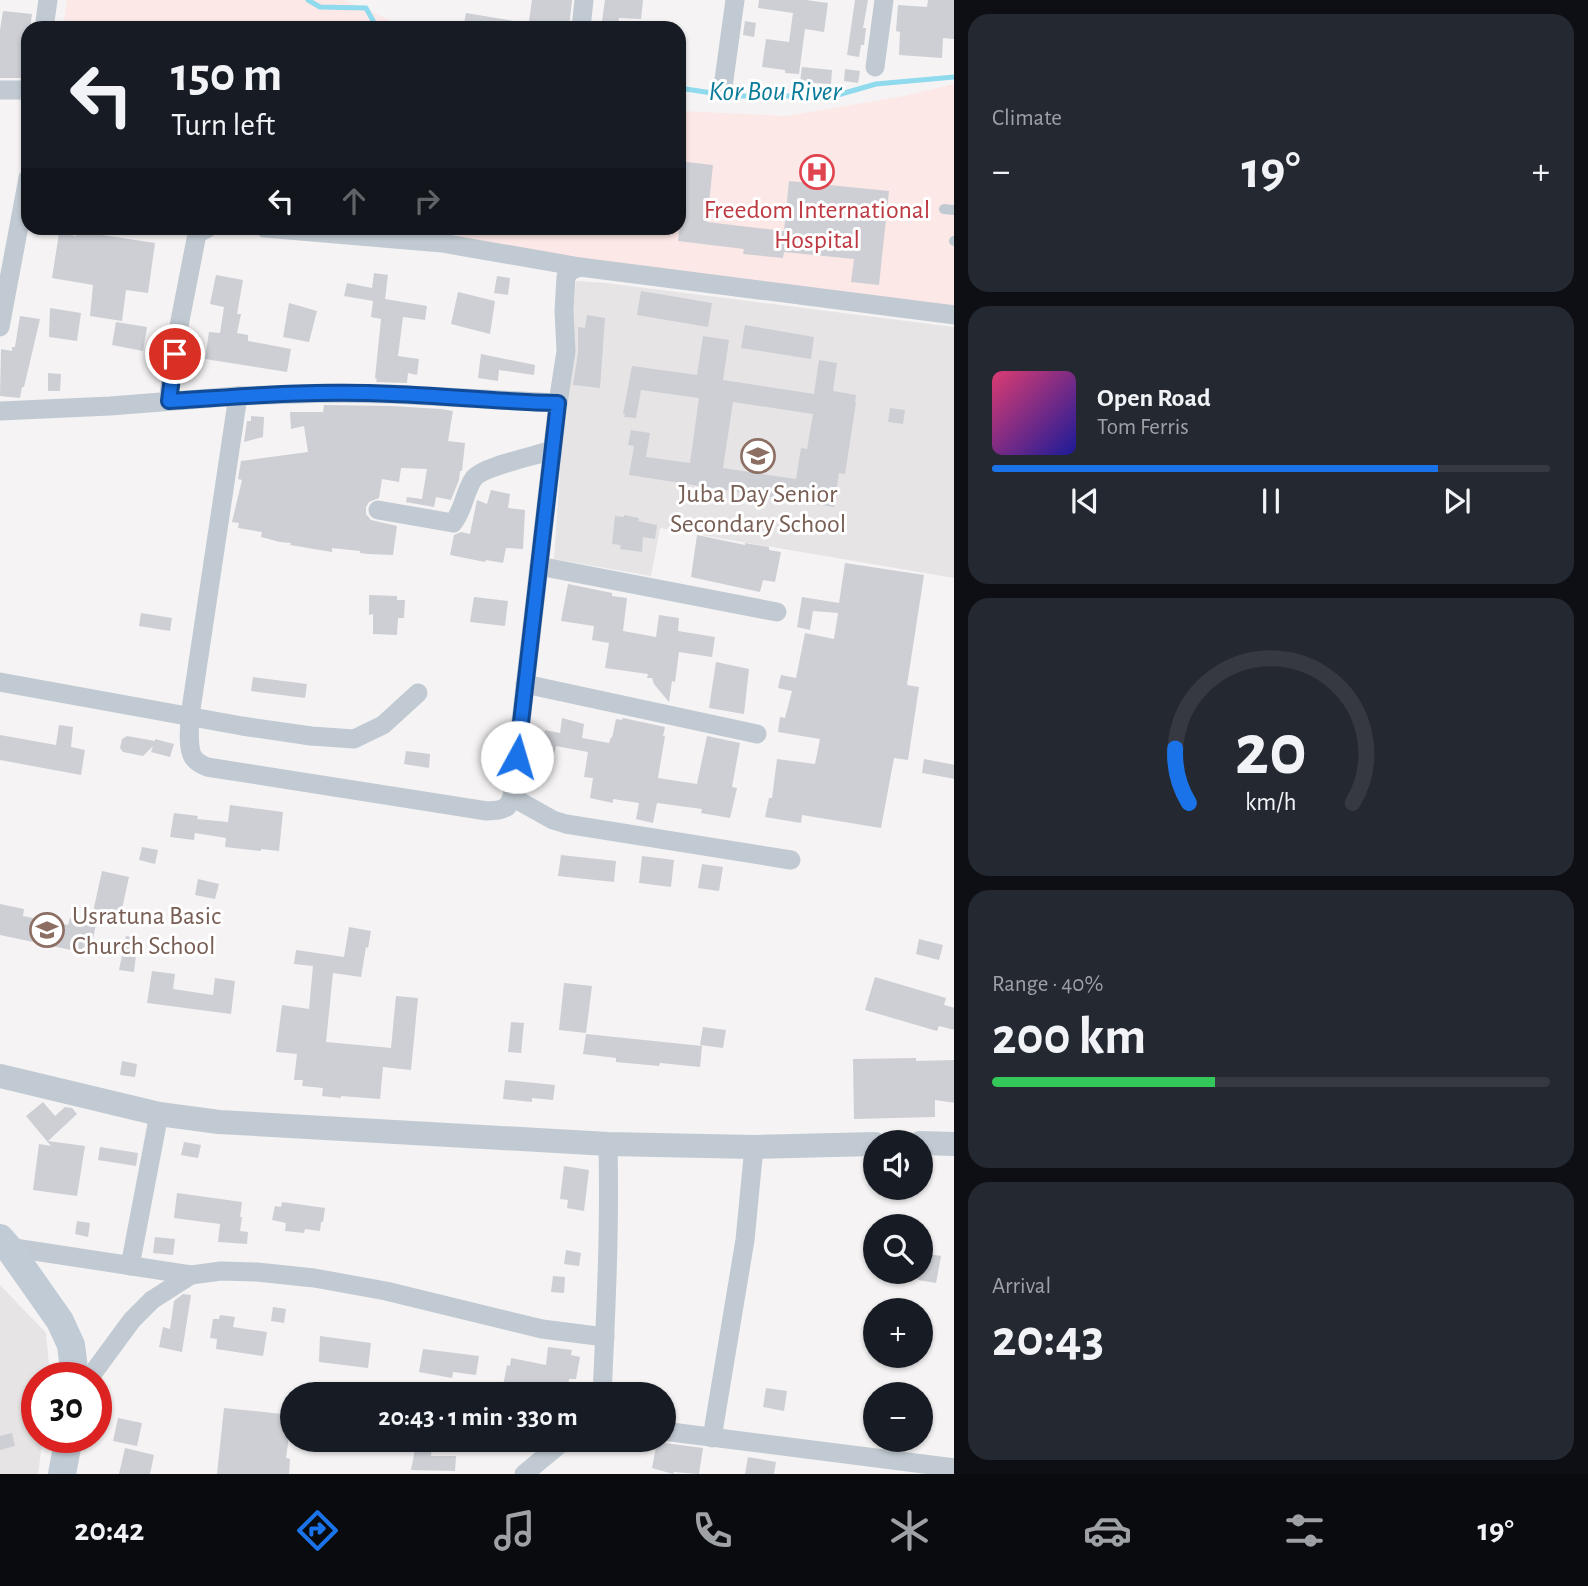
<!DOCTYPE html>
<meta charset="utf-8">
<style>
body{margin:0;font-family:"Alegreya Sans",sans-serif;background:#242831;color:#f1f3f6;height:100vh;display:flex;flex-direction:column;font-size:26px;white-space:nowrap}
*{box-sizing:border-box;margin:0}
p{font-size:23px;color:#9ea1a6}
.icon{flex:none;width:38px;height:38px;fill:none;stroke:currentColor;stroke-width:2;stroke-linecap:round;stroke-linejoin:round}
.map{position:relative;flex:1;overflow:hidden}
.details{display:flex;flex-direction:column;gap:14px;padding:14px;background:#0d0f14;width:634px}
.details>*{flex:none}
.guide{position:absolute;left:21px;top:21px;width:665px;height:214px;border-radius:21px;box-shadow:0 2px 5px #0004;background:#171b24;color:#f1f3f6;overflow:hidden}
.controls{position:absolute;left:863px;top:1130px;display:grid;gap:14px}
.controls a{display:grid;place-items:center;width:70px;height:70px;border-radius:50%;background:#171b24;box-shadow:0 2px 5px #0004;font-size:35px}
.speed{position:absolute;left:21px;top:1362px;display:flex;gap:14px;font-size:35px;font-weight:700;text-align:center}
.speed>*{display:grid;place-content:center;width:91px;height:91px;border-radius:50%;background:#171b24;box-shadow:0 2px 5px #0004;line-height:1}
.speed .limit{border:10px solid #d22;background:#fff;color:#111}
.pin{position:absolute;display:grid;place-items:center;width:60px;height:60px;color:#fff;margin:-30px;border:4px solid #fff;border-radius:50%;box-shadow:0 2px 7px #0007}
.me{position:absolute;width:77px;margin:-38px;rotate:6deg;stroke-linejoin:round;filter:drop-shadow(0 0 5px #0008)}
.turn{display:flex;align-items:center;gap:24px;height:147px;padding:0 35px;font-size:32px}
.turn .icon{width:91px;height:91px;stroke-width:2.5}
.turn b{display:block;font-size:49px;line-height:60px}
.lanes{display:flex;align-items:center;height:66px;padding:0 35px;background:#0003;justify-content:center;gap:35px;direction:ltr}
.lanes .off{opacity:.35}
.big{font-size:52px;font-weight:700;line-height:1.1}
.details .tile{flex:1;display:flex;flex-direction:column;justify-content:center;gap:10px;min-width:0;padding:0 24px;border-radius:21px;background:#242831}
.details .dial{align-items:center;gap:0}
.dial svg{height:182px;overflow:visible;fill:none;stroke:#363941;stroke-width:7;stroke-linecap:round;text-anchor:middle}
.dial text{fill:#f1f3f6;stroke:none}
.song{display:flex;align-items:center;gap:21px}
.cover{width:84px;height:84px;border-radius:10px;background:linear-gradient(135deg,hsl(340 70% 55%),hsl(240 70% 35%))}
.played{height:7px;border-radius:4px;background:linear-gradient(90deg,#1a73e8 80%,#363941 80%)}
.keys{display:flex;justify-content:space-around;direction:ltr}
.heat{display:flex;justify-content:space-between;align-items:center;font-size:38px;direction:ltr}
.charge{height:10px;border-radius:5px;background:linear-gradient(90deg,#34c759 40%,#363941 0)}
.trip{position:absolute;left:280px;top:1382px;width:396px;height:70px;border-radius:35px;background:#171b24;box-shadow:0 2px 5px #0004;font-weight:700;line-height:70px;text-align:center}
.tabs{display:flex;height:112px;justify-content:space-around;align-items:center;background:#090b0e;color:#9ea1a6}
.tabs .icon{width:49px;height:49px}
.tabs .active{color:#1a73e8}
.tabs b{font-size:32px;color:#f1f3f6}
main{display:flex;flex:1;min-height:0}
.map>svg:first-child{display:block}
.education{fill:#e6e4e5}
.medical{fill:#fce8e6}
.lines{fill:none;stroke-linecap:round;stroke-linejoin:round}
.stream{stroke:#90daee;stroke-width:5}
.building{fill:#cdcfd5;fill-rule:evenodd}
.service{stroke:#c1cad2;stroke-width:10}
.minor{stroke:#c1cad2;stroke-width:19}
.tertiary{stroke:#c1cad2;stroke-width:24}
.secondary{stroke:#c1cbd6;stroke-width:28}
.route-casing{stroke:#114b97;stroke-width:18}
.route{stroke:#1a73e8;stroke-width:12}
.labels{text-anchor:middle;stroke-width:6;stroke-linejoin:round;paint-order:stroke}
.health-label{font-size:26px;fill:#be3a42;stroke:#fff}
.education-label{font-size:26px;fill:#785e54;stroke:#fff}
.water-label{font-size:28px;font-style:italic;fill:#0c7c9b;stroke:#fff}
</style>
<main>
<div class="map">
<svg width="955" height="1474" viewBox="0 0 955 1474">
<rect width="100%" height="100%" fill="#f5f3f3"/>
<g class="education">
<polygon points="576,281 606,283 954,327 954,578 660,528 651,576 554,559 566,385"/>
<polygon points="0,1285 46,1333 50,1377 37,1377 37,1437 43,1437 38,1474 0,1474"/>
</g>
<g class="medical">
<polygon points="67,0 344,0 408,28 63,28"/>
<polygon points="954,84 954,311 310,228 679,228 679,111 786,116 904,96"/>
</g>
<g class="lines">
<g class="stream">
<polyline points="308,0 320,7 366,8 377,28"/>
<polyline points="679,88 732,96 834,96 876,84 955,77"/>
</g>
</g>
<g class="building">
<polygon points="532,0 572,0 569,28 528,28"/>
<polygon points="605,0 643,0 641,19 619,18 618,28 601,28"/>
<polygon points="759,0 806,0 828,3 824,32 805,29 799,74 785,73 785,70 762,67 766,39 789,42 793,13 758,8"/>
<polygon points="855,0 868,0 863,28 866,28 864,45 861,45 859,57 847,55"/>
<polygon points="928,0 955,0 955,39 943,38 942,58 899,55 900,32 896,31 898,5 927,7"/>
<polygon points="3,11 32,14 30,28 28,28 26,59 23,78 0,78 0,30"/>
<polygon points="466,13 514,21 513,28 463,28"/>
<polygon points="745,21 756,23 754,37 743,35"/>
<polygon points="802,67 832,70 831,84 800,82"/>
<polygon points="845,69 860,71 858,83 844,81"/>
<polygon points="686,162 713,165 707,222 784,231 789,181 889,191 879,285 851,282 854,259 784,252 783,258 743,254 744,249 678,241"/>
<polygon points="76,231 155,243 148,293 126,290 122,321 90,316 93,285 52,278 59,233 76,236"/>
<polygon points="374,273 388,275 385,299 427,306 425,320 403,317 398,356 419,359 417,375 408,373 407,383 376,382 377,379 375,378 381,319 371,317 373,301 344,296 347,283 372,288"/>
<polygon points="216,275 243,280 237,314 241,314 237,333 248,335 248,341 291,349 287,372 205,359 209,332 220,333 224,307 210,304"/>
<polygon points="497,276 510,278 508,295 494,293"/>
<polygon points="641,291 712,303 708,327 637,315"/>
<polygon points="458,292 495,301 490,334 451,324"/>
<polygon points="289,303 317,311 309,342 283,337"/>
<polygon points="50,308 81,313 77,341 49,337"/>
<polygon points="587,315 605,318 600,388 573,385 578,353 578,327 585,328"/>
<polygon points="20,316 40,319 24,387 22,387 20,398 0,396 1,349 12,351 12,347 15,347"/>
<polygon points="116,322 147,327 143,351 112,345"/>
<polygon points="745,325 814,337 811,359 741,348"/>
<path d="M703,336L729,340L723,380L814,394L819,360L837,363L833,391L856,395L855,403H856L845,474L839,473L834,507L629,475L634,446L628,445L631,430L650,433L646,457L690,463L699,398L641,390L636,418L624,417L625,414H623L632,366L697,375ZM733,402L813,414L807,449L801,448L796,479L723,468Z"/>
<polygon points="481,354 535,365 534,375 499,370 498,381 478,378"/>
<polygon points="48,373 61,374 60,391 48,391"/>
<polygon points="324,405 391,406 441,409 453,411 448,441 465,443 462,471 460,471 459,480 451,500 436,497 434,507 406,502 407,497 422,499 427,469 401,468 399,482 382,479 379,498 369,502 366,507 366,514 371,520 397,526 393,555 368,554 360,553 360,551 332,548 332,552 290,545 291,543 280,542 261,537 262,532 238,528 239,523 232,522 242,480 238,479 241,461 308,452 304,426 291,429 290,412 323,412"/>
<polygon points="890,408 905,410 903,424 888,422"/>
<polygon points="251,416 264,417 263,437 244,442 247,421 251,421"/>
<polygon points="491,490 510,494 508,508 525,510 523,549 506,548 503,563 486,560 485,562 450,555 454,535 461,532 470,534 477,500 487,504"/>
<polygon points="624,515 639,518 638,521 657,525 655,539 643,537 642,552 620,549 621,545 612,544 615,516 624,517"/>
<polygon points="697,535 745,545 745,543 769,547 769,550 781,552 775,582 763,580 760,592 691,577"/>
<polygon points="845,563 924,575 907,685 919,687 908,760 894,758 881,828 802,815 801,823 765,817 769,798 772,798 777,759 815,764 820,739 778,732 780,717 785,718 792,691 778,688 781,675 796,678 805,633 834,639 838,613 813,611 810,630 797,627 802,597 839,603"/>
<polygon points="568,584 612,593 612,596 627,598 623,631 656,637 659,615 679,618 678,631 715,637 712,657 679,652 675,682 672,681 669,702 654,684 652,678 647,678 648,674 605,668 609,643 592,640 594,626 561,621"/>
<polygon points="369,595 397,596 397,600 405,600 404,618 398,618 397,635 373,634 373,614 369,615"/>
<polygon points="474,597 508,601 505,626 470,622"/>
<polygon points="141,613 172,618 170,631 139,626"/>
<polygon points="716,662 749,669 744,714 709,708"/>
<polygon points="253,677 307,684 305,698 251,691"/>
<polygon points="562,718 584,724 582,738 609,743 611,737 612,738 616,719 622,720 623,718 665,727 663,736 665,736 658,778 697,784 707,736 740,743 732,787 737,788 730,818 701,813 702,809 657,803 653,823 636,819 639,803 613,799 613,803 590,798 593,778 584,777 588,752 556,746 554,755 540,753 545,730 560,733"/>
<polygon points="59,725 73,727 71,747 85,750 81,775 0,760 0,735 56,745"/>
<polygon points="127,736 155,741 155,739 174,744 170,757 151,752 153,746 143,756 123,752 120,748 122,739"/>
<polygon points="406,751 430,754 429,768 404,764"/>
<polygon points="924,759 955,765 955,779 922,773"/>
<polygon points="230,805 283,812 279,851 261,849 261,851 225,847 226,838 195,833 194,840 170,837 174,813 198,816 197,819 228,822"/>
<polygon points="142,847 158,850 155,864 139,860"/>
<polygon points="561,855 616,861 614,882 558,876"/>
<polygon points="642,856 674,860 671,887 639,883"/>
<polygon points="702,864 723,867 719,891 698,888"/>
<polygon points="102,871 129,877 120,918 93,912"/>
<polygon points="198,879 219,884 215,899 195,895"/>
<polygon points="0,904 24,909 23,916 68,925 70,918 96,924 90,954 0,935"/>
<polygon points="349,927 371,931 368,948 366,947 361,977 333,973 326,1042 391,1048 396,996 418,998 411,1070 383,1067 380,1099 341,1096 341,1098 322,1096 323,1088 302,1086 303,1080 294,1080 297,1054 276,1052 282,1005 309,1009 313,966 294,964 296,950 344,957"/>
<polygon points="126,936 138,938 134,972 119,970"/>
<polygon points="919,939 943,945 939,960 916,954"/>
<polygon points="152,971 175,974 173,989 213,995 215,978 235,981 231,1014 147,1003"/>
<polygon points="875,977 946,998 944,1005 955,1008 955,1030 939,1026 937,1031 865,1010"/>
<polygon points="564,983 592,986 586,1033 559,1030"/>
<polygon points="511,1022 524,1023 521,1053 508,1052"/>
<polygon points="703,1027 726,1030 723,1048 700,1045"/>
<polygon points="586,1034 702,1046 700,1067 660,1063 659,1066 616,1062 616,1058 583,1054"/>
<polygon points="916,1058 916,1061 955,1060 955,1103 935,1100 935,1117 854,1119 853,1059"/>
<polygon points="122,1061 137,1064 135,1077 120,1075"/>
<polygon points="505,1080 555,1085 553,1100 532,1098 532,1102 503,1099"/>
<polygon points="43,1102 55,1116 65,1107 72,1108 77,1114 48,1141 85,1146 77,1196 33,1190 39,1144 51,1146 26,1116"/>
<polygon points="184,1142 201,1145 198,1158 181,1155"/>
<polygon points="100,1147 138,1153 136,1166 98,1160"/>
<polygon points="564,1166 589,1170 584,1211 567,1208 568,1200 560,1199"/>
<polygon points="177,1193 242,1202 240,1217 242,1217 240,1231 248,1232 247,1244 218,1242 220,1224 174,1218"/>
<polygon points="282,1202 325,1208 323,1222 321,1222 320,1231 305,1229 304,1233 285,1231 286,1223 272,1220 275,1206 281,1207"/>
<polygon points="77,1221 90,1223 88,1237 75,1234"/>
<polygon points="155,1237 175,1239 173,1255 153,1253"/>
<polygon points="566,1250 581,1253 579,1266 564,1264"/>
<polygon points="922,1253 941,1256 936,1283 918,1280 919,1272 920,1272"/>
<polygon points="553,1276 565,1277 564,1293 551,1292"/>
<polygon points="183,1294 191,1295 182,1352 159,1347 163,1327 170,1329 174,1301"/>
<polygon points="273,1307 286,1309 284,1323 271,1321"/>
<polygon points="220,1315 235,1317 233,1327 267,1332 263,1356 216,1349 217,1339 210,1338 213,1319 219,1319"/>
<polygon points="320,1336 371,1343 368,1368 319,1362"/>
<polygon points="548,1347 572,1350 571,1355 580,1357 576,1379 569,1379 567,1395 556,1395 503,1386 507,1365 510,1366 511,1358 546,1365"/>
<polygon points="423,1349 479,1356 476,1375 453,1372 452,1378 419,1372"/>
<polygon points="766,1388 787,1391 784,1411 763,1407"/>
<polygon points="224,1408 292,1415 292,1437 289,1436 286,1458 290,1459 289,1474 217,1474"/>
<polygon points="118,1418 142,1423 137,1446 113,1441"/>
<polygon points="12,1433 15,1446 0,1450 0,1436"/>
<polygon points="657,1442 703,1448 699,1474 674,1472 673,1474 652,1468"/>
<polygon points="416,1444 432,1446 431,1456 456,1456 455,1471 411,1470"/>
<polygon points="125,1448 154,1455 150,1474 119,1474"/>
<polygon points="748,1457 776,1462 774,1474 745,1474"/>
</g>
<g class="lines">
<g class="service">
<polyline points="944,209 955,210"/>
<polyline points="954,241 955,241"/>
</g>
<g class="minor">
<polyline points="44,28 48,0"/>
<polyline points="581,28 584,0"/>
<polyline points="875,67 884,0"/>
<polyline points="723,87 735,0"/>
<polyline points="0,90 28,90"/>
<polyline points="265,228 442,243 580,267"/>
<polyline points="0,327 28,178"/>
<path d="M238,396L190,716C190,728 187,746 193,757C196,762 202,765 207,767L487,811L499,810L507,807L512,797L514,782L558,403L566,351L564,311L566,277L570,271L580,267L955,315"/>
<polyline points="168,401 178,331 197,234 208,228"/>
<polyline points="0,411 110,406 238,396 327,393 391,394 558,403"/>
<path d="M378,510L453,523C464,510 464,492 474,478C484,466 536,456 552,450"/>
<polyline points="539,566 777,612"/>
<polyline points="0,682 242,726 311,736 354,739 383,725 418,693"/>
<polyline points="525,684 757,734"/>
<polyline points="512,797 553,820 566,824 791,860"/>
<polyline points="8,1247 191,1275"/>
<polyline points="130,1266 159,1114"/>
<polyline points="90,1377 132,1320 152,1300 191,1275 221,1271 257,1272 314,1278 386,1291 542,1329 605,1337"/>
<path d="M602,1395C606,1311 610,1228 608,1144"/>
<polyline points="663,1431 955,1468"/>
<polyline points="712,1438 745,1240 754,1147"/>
<polyline points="524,1474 565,1440"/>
</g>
<g class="tertiary">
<polyline points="0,1076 159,1114 219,1122 608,1144 754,1147 875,1144"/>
<polyline points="920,1143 955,1144"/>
</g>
<g class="secondary">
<polyline points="0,1238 8,1247 60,1321 71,1345 75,1377"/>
<polyline points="62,1474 69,1437"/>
</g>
</g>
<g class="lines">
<g class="route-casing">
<path id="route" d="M175,354L169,401C243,396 318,390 393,394C448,396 503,402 558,403L517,757"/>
</g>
<use href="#route" class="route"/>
</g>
<defs>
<g id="hospital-ring" transform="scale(1.75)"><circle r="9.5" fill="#fff" stroke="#e0444e" stroke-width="1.5"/><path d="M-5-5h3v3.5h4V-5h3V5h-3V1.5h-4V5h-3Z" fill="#e0444e"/></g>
<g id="school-ring" transform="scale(1.75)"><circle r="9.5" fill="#fff" stroke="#8d6e63" stroke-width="1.5"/><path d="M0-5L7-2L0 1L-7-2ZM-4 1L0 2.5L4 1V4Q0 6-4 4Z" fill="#8d6e63"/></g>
</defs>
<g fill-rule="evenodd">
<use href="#hospital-ring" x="817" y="172"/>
<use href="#school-ring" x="758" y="456"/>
<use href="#school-ring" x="47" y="930"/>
</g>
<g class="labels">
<g class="health-label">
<text x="817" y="218">Freedom International<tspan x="817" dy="30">Hospital</tspan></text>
</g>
<g class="education-label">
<text x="758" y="502">Juba Day Senior<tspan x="758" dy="30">Secondary School</tspan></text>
<text x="72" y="924" text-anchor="start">Usratuna Basic<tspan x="72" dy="30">Church School</tspan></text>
</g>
<g class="water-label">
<text x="775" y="100">Kor Bou River</text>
</g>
</g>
</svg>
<div class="controls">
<a><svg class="icon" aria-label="sound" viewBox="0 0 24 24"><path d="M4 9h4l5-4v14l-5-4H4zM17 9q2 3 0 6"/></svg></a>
<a><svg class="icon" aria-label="search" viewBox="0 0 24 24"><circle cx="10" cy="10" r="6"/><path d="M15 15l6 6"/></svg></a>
<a>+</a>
<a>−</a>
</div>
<div class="speed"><div class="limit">30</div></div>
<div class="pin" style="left:175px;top:354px;background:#d93025"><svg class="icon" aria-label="arrive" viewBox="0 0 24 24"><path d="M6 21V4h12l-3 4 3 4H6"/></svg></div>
<svg class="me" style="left:517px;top:757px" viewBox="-20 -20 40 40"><circle r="19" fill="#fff"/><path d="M0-13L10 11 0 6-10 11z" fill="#1a73e8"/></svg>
<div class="trip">20:43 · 1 min · 330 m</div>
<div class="guide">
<div class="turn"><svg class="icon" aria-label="left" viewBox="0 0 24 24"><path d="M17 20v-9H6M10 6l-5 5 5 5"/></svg><div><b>150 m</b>Turn left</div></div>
<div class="lanes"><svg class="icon" aria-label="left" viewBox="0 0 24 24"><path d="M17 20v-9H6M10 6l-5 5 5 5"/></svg><svg class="icon off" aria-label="ahead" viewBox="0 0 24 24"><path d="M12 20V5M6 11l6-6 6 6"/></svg><svg class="icon off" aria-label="right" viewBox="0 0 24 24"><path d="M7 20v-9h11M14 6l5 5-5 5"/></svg></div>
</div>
</div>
<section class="details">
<div class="tile"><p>Climate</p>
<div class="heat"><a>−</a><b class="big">19°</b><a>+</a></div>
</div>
<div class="tile">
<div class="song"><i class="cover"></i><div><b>Open Road</b><p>Tom Ferris</p></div></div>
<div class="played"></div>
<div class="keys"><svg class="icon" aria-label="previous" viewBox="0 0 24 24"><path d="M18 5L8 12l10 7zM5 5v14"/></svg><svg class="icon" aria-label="pause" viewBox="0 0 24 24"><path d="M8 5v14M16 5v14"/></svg><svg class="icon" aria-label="next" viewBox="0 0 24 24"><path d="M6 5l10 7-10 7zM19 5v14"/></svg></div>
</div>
<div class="tile dial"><svg viewBox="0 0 100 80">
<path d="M14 69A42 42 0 1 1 86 69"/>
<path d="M14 69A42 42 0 0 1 8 45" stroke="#1a73e8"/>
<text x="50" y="56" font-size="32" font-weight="700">20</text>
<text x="50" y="72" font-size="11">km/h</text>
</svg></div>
<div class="tile"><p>Range · 40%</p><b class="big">200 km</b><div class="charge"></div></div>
<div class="tile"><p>Arrival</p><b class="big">20:43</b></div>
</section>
</main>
<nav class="tabs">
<b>20:42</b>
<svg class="icon active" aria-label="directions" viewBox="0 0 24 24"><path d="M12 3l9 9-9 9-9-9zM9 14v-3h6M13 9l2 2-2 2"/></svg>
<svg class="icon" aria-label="music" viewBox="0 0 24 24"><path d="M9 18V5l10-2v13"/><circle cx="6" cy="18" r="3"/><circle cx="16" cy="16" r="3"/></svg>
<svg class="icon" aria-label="phone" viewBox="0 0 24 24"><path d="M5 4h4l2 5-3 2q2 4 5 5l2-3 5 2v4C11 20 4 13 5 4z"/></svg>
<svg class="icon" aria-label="climate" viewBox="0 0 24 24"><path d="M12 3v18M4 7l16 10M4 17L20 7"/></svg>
<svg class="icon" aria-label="car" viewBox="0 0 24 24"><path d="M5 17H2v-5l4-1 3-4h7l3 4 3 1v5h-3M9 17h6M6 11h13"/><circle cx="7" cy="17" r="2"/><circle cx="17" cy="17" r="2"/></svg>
<svg class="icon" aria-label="filters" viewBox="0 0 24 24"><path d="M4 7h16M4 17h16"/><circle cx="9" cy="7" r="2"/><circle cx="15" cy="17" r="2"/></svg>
<b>19°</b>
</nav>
